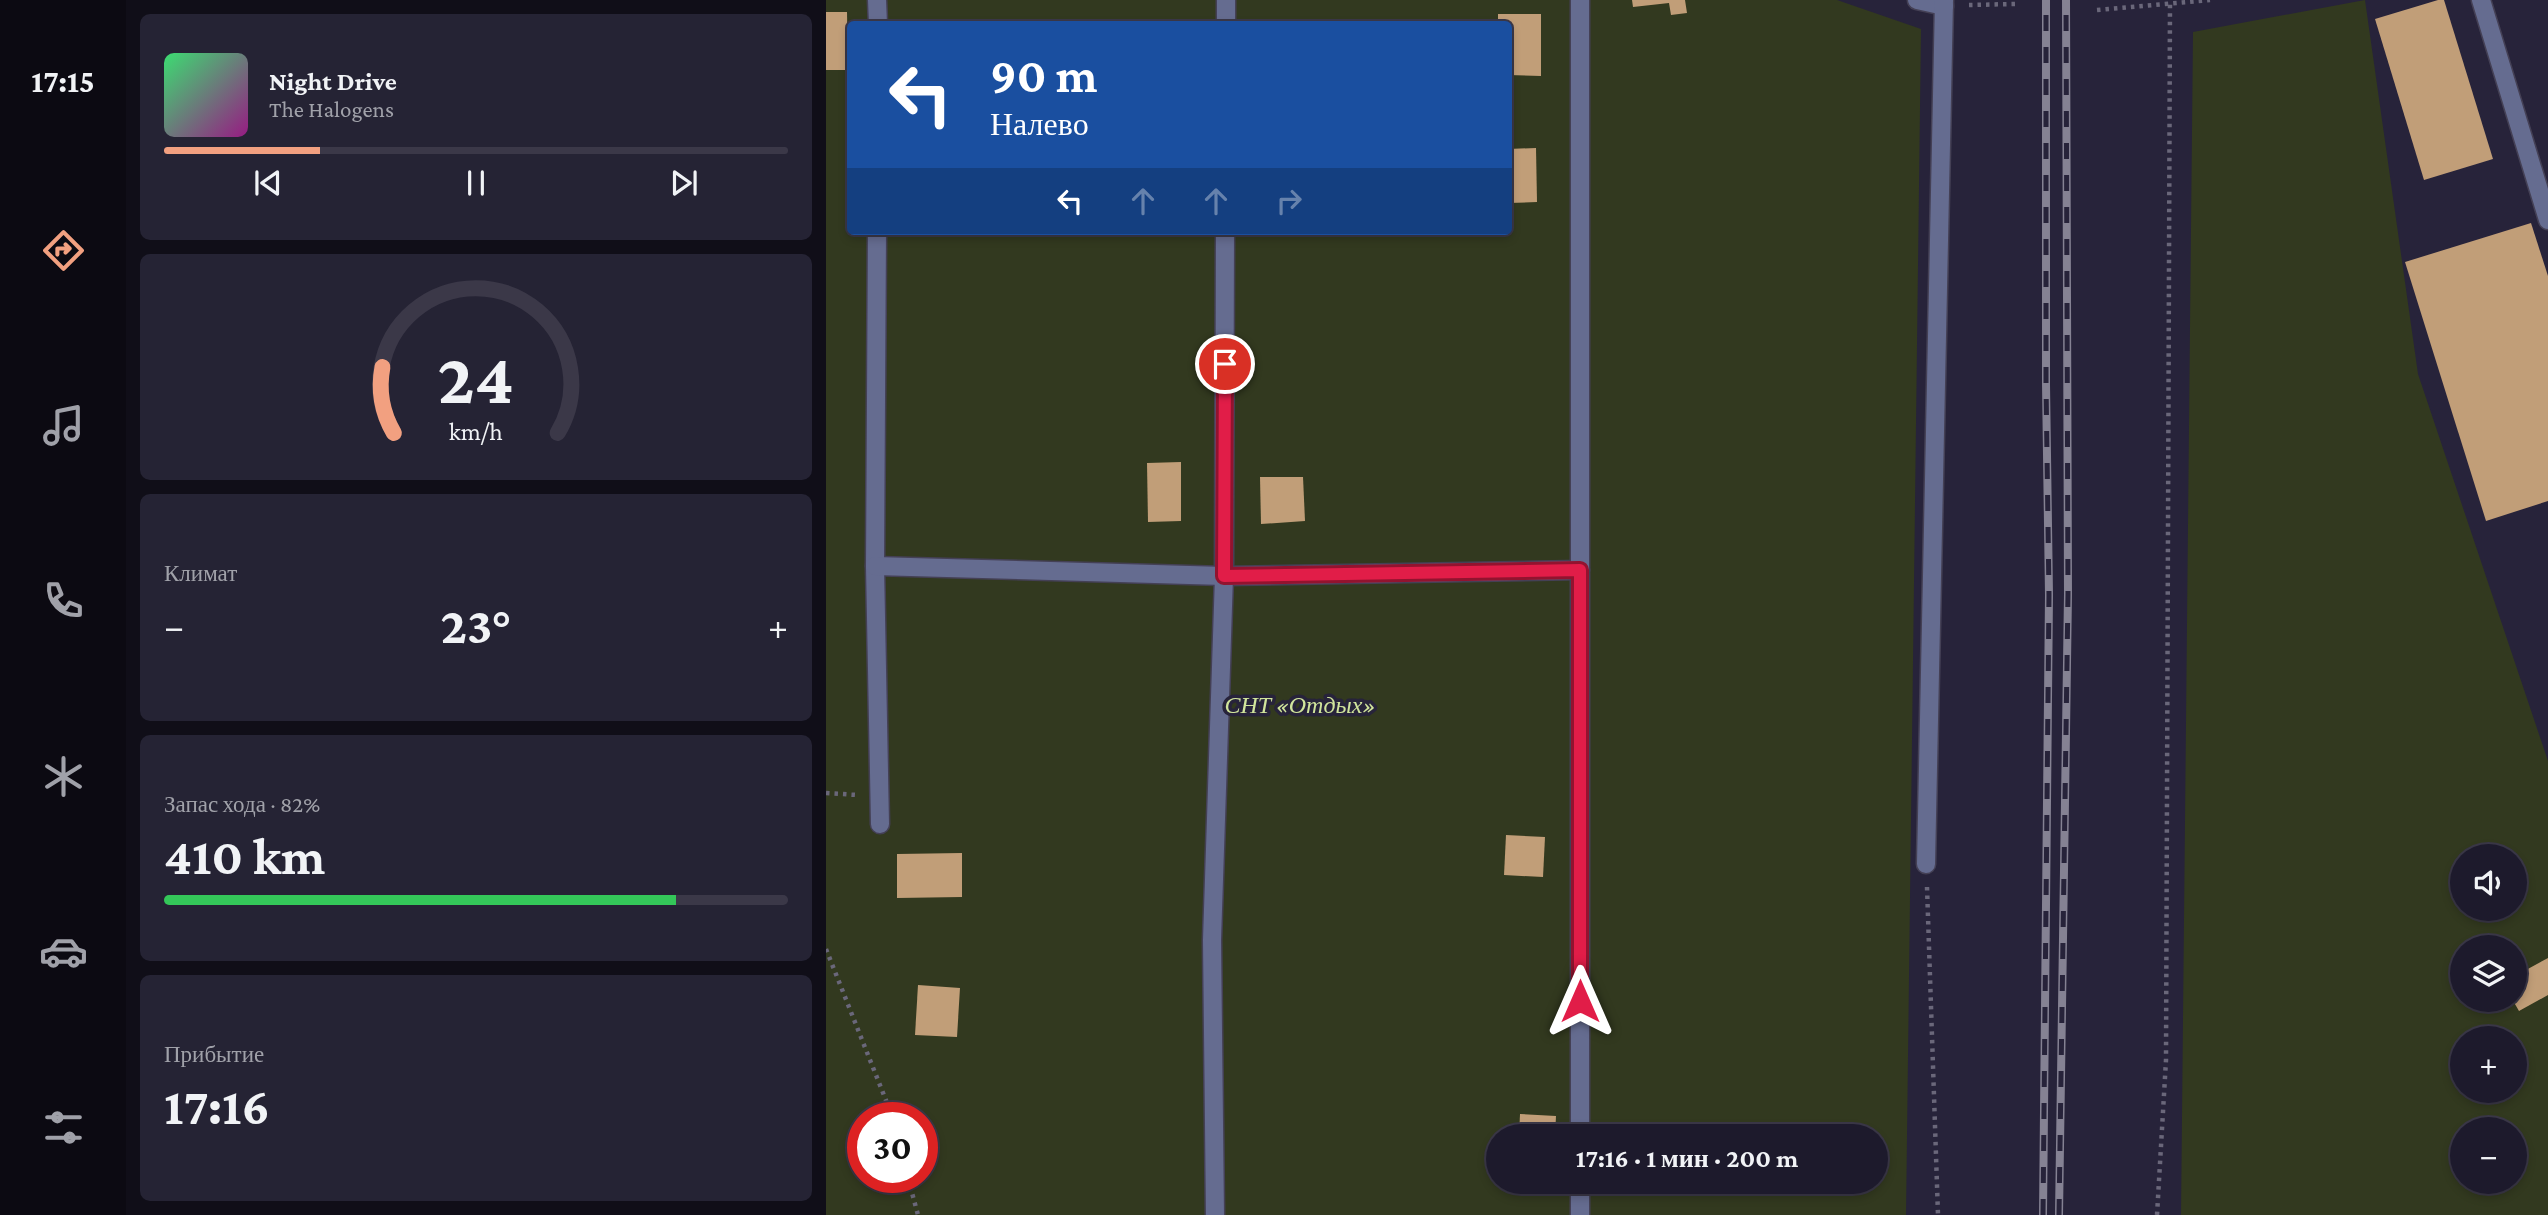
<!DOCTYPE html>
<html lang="ru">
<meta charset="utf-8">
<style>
body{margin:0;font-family:"Crimson Pro",serif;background:#252334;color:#f1f3f6;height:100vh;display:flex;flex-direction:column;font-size:26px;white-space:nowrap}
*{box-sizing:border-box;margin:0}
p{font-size:23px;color:#a0a1a9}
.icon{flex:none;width:38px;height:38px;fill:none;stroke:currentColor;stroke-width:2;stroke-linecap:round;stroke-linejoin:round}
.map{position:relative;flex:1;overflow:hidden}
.panel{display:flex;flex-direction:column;gap:14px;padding:14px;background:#100e18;width:700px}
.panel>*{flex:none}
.guide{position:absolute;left:21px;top:21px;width:665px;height:214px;border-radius:7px;box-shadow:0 4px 10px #0003,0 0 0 2px #3b3848;background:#1a4fa0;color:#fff;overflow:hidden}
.fabs{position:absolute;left:1624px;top:844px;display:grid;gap:14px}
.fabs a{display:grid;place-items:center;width:77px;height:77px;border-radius:50%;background:#1d1a2c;box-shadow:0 4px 10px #0003,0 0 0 2px #3b3848;font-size:35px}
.speed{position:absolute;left:21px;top:1102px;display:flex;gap:14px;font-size:35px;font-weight:700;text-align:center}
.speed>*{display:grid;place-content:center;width:91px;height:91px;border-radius:50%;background:#1d1a2c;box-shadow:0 4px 10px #0003,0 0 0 2px #3b3848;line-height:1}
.speed .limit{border:10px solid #d22;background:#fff;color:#111}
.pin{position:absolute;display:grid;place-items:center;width:60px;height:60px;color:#fff;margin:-30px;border:4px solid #fff;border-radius:50%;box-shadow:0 2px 7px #0007}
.me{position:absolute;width:77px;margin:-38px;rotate:0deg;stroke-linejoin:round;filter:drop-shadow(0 0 5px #0008)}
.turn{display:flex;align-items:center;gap:24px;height:147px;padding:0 28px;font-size:32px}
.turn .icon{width:91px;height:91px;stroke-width:2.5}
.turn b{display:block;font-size:49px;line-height:60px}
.lanes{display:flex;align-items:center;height:66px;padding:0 28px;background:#0003;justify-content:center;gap:35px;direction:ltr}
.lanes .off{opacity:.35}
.big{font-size:52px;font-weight:700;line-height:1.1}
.panel .widget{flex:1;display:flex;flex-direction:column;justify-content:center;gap:10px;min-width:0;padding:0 24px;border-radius:10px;background:#252334}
.panel .dial{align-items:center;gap:0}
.dial svg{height:182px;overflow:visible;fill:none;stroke:#3b3848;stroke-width:7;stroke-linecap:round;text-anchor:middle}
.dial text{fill:#f1f3f6;stroke:none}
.song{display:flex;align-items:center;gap:21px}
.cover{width:84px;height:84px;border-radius:10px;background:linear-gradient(135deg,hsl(140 70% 55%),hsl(310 70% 35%))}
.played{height:7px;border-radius:4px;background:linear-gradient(90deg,#f2a080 25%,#3b3848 25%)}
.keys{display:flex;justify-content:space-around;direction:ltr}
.heat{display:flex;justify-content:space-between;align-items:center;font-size:38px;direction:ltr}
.charge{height:10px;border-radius:5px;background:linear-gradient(90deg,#34c759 82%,#3b3848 0)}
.trip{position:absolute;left:660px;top:1124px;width:402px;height:70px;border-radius:35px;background:#1d1a2c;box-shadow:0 4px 10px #0003,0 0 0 2px #3b3848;font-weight:700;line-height:70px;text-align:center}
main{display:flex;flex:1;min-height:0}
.tabs{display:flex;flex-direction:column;width:126px;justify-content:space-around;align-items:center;background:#0c0a12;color:#a0a1a9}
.tabs .icon{width:49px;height:49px}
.tabs .selected{color:#f2a080}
.tabs b{font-size:32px;color:#f1f3f6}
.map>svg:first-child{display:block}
.green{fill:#32391f;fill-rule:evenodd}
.building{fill:#c19e78}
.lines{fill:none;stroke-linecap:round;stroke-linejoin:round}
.service-casing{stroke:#444055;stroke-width:21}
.minor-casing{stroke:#444055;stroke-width:21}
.path{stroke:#6a677a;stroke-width:4.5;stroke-dasharray:3.5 5;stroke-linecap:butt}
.service{stroke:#656c90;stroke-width:18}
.minor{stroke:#656c90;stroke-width:18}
.rail-casing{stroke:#858293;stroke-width:8}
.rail{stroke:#27233a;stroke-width:5;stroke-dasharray:16;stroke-linecap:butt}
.route-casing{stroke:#92132f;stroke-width:18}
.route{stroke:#e11d48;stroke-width:12}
.labels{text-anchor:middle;stroke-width:7;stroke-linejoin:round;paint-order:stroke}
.park-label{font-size:24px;font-style:italic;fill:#d1e59c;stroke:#27233a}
</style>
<main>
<nav class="tabs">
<b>17:15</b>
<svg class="icon selected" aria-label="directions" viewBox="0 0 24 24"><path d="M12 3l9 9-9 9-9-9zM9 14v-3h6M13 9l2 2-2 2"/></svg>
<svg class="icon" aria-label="music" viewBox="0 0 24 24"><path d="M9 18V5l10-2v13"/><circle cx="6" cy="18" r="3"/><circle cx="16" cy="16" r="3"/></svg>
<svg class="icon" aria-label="phone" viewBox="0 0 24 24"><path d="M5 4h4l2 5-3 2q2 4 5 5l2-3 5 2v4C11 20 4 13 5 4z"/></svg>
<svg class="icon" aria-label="climate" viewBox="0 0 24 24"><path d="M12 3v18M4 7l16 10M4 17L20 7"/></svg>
<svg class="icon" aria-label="car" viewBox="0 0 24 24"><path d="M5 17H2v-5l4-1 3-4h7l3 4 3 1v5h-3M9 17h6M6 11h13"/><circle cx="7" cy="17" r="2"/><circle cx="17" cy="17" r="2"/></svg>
<svg class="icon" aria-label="filters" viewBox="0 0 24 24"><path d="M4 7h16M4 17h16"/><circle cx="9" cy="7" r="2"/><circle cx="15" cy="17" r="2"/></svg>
</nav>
<section class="panel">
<div class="widget">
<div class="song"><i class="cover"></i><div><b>Night Drive</b><p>The Halogens</p></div></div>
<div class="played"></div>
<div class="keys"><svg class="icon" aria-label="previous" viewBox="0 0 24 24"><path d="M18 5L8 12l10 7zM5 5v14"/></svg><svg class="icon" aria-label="pause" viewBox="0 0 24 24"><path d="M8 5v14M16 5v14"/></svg><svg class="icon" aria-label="next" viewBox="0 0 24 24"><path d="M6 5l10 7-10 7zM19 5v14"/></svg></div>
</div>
<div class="widget dial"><svg viewBox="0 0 100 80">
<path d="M14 69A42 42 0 1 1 86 69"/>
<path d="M14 69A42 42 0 0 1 9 40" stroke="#f2a080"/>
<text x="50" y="56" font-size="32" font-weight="700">24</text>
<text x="50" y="72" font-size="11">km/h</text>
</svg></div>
<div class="widget"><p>Климат</p>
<div class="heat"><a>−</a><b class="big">23°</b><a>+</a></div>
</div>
<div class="widget"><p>Запас хода · 82%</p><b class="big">410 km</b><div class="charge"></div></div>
<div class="widget"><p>Прибытие</p><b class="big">17:16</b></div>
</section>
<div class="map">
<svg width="1722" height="1215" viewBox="0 0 1722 1215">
<rect width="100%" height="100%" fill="#27233a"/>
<g class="green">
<path d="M0,0H1011L1095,29L1080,1215H0ZM24,24H682V231H24ZM37,1118H96V1178H37ZM672,1136H1050V1181H672Z"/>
<path d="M1539,0L1592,374L1722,761V1215H1355L1367,32ZM1636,856H1689V908H1636ZM1636,947H1689V999H1636ZM1636,1038H1689V1090H1636ZM1636,1129H1689V1181H1636Z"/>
</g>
<g class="building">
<polygon points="806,0 859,0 861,13 845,15 843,3 807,7"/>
<polygon points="1612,0 1618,0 1667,159 1598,180 1549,19"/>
<polygon points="0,12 21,12 22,70 0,70"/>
<polygon points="672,14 715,14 715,76 682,75 682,24 672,24"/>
<polygon points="710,148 711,202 682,203 682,149"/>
<polygon points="1705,223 1722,276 1722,501 1660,521 1579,262"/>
<polygon points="355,462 355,521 322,522 321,463"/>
<polygon points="434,477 477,477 479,521 435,524"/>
<polygon points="680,835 719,837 717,877 678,875"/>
<polygon points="136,853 136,897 71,898 71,854"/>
<polygon points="1722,958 1722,995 1693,1011 1686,999 1689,999 1689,976"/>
<polygon points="92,985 134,988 131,1037 89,1035"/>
<polygon points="694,1114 730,1116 729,1136 693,1136"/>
</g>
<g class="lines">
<g class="service-casing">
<g id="service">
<polyline points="1091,0 1118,6"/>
<polyline points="1655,0 1722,220"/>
<polyline points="1100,864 1118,0"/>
</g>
</g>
<g class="minor-casing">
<g id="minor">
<polyline points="51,0 52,24"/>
<polyline points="754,0 754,1136"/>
<polyline points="400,24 400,0"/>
<polyline points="51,231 49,566 54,824"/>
<polyline points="49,566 398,576 754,570"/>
<polyline points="754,1181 754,1215"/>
<polyline points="389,1215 386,940 398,576 399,231"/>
</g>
</g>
<g class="path">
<polyline points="1143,5 1189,4"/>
<polyline points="1271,10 1384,0"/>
<polyline points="0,793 31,795"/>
<polyline points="1101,887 1112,1215"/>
<polyline points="0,949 67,1118"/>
<polyline points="82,1178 92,1215"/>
<polyline points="1331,1215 1340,1060 1344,0"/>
</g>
<use href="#service" class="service"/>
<use href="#minor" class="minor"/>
<g class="rail-casing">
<g id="rail">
<polyline points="1217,1215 1223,595 1220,384 1220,0"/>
<polyline points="1233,1215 1242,594 1240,0"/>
</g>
</g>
<use href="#rail" class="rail"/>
</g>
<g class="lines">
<g class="route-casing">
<polyline id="route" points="399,364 398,576 754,570 754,1001"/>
</g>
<use href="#route" class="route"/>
</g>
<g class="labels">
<g class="park-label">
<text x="474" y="713">СНТ «Отдых»</text>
</g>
</g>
</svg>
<div class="fabs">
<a><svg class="icon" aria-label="sound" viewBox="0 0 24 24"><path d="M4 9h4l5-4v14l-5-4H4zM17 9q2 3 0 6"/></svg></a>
<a><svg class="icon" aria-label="layers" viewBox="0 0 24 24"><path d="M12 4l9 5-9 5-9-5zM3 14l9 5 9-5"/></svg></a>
<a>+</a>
<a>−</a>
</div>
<div class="speed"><div class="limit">30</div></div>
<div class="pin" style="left:399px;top:364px;background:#d93025"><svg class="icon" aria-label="arrive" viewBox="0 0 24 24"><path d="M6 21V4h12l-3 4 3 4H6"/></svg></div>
<svg class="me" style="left:754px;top:1001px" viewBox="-20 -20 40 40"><path d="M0-17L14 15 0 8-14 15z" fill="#e11d48" stroke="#fff" stroke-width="4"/></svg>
<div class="trip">17:16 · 1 мин · 200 m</div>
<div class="guide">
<div class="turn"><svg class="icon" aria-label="left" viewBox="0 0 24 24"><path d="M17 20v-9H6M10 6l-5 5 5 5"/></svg><div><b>90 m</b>Налево</div></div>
<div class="lanes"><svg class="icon" aria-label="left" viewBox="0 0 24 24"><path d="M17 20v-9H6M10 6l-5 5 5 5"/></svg><svg class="icon off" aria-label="ahead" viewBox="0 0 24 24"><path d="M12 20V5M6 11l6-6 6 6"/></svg><svg class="icon off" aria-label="ahead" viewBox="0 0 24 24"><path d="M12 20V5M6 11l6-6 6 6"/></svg><svg class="icon off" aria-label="right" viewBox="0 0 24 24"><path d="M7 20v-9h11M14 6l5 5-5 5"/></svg></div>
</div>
</div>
</main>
